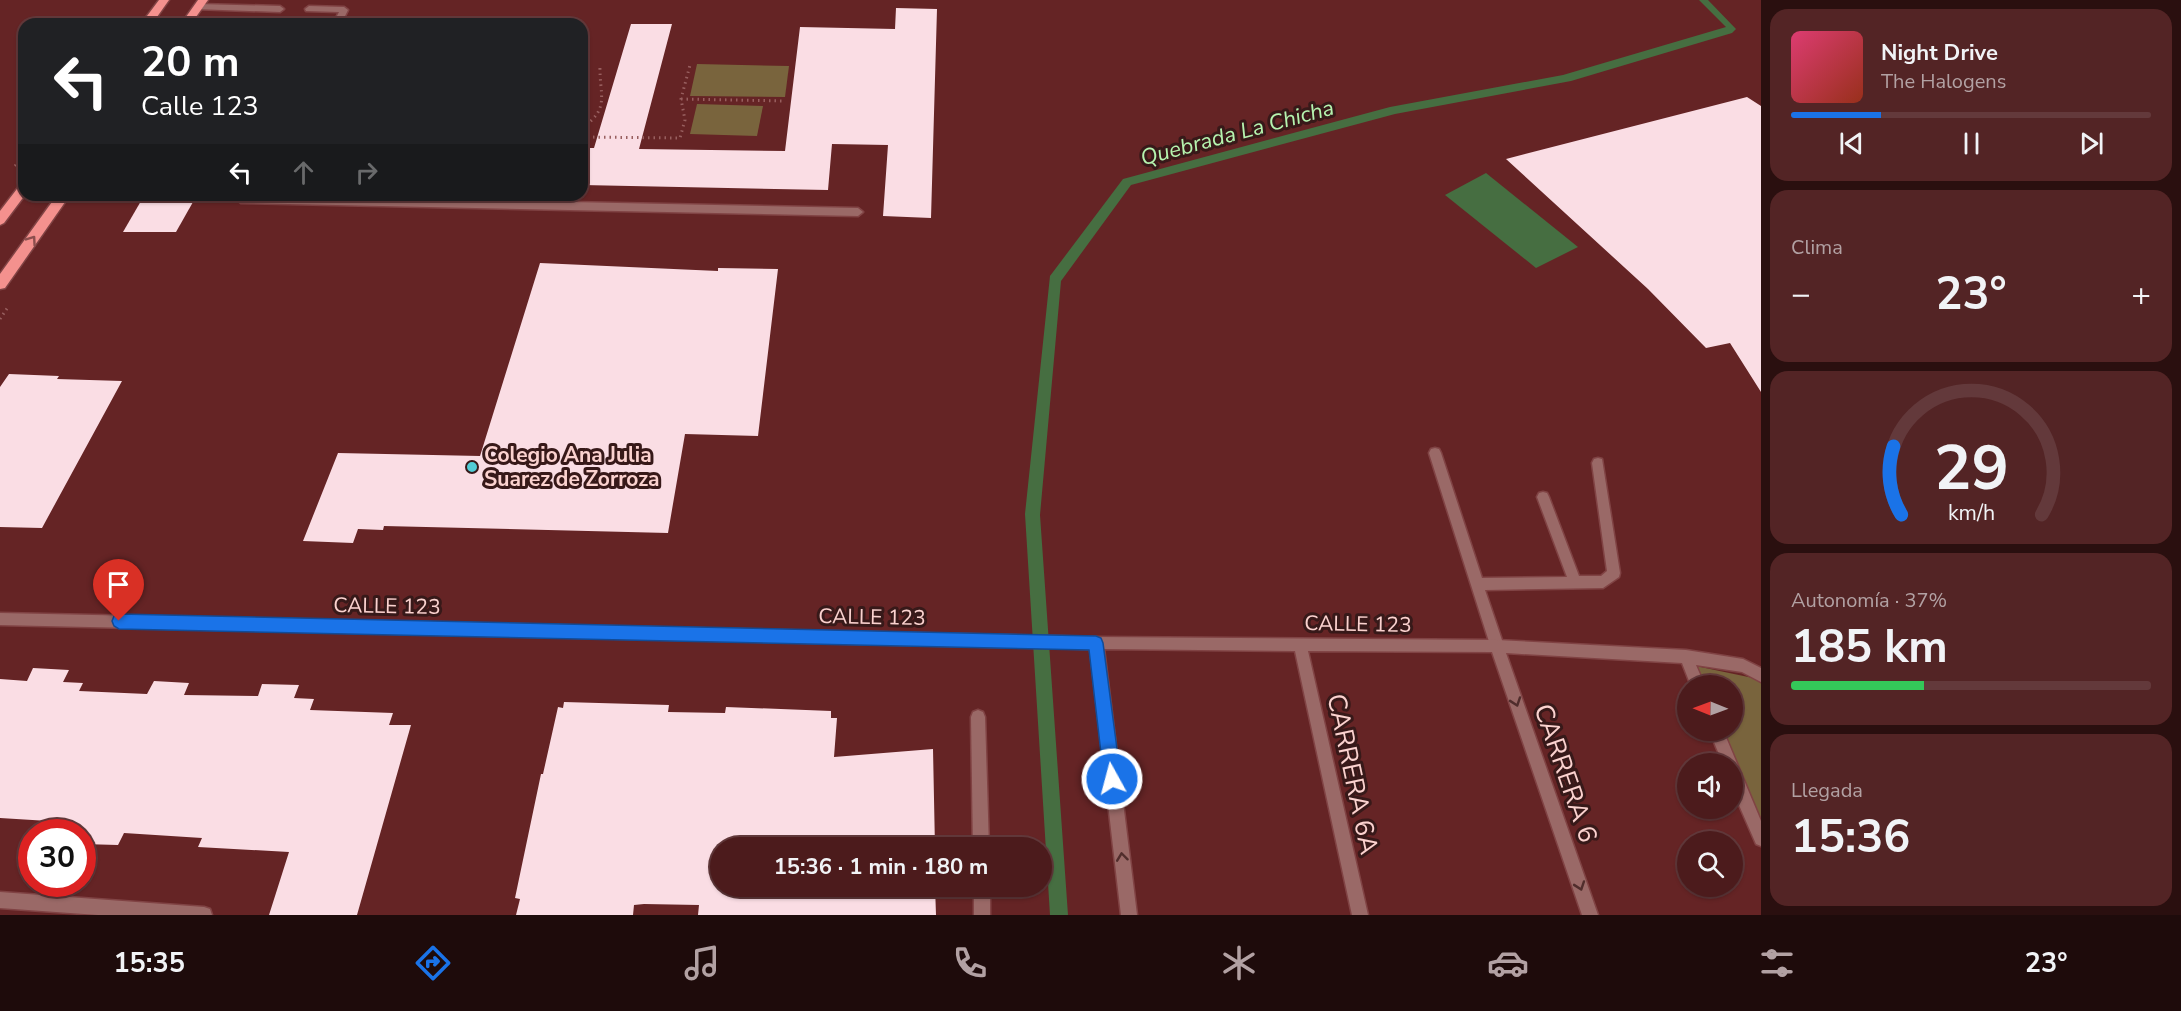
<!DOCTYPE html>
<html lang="es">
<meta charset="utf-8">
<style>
body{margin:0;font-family:"Nunito Sans",sans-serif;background:#532425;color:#f1f3f6;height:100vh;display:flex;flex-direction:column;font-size:22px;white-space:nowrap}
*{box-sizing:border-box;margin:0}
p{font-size:20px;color:#b2a1a3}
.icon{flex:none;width:33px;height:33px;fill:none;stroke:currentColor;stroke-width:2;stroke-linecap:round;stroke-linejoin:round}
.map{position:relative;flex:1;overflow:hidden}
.sheet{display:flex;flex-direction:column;gap:9px;padding:9px;background:#2a0f0f;width:420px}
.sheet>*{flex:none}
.banner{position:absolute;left:18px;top:18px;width:570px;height:183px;border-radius:18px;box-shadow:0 2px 4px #0004,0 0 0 2px #63393b;background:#202124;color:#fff;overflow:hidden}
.needle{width:39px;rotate:271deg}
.tools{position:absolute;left:1677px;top:675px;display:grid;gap:12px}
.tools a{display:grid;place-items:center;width:66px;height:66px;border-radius:50%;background:#4c1b1c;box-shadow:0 2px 4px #0004,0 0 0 2px #63393b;font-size:30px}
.speed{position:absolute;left:18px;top:819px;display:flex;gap:12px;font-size:30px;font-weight:700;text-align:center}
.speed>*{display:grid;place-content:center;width:78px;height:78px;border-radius:50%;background:#4c1b1c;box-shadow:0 2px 4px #0004,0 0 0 2px #63393b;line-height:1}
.speed .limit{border:9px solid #d22;background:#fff;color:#111}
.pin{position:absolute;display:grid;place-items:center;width:51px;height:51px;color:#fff;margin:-62px -26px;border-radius:50% 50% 50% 0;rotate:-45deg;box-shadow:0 0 6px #0007}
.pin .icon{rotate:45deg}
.me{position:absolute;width:66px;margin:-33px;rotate:353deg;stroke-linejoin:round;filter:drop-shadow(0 0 4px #0008)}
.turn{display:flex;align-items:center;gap:21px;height:126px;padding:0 24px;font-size:27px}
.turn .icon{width:78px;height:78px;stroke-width:2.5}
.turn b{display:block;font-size:42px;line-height:51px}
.lanes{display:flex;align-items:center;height:57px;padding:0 24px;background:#0003;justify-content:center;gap:30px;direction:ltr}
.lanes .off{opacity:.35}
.big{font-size:45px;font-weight:700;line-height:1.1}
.sheet .tile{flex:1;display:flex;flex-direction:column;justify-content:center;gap:9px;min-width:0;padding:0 21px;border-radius:18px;background:#532425}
.sheet .dial{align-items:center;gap:0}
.dial svg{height:156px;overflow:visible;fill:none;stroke:#63393b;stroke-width:7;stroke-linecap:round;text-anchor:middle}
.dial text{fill:#f1f3f6;stroke:none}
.song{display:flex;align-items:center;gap:18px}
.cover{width:72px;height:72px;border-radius:9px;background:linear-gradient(135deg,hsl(340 70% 55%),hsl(10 70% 35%))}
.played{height:6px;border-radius:3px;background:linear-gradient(90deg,#1a73e8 25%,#63393b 25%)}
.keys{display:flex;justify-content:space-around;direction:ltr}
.heat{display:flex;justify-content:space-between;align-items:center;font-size:33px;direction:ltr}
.charge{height:9px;border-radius:4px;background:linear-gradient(90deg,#34c759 37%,#63393b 0)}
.trip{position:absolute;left:710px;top:837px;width:342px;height:60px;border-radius:30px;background:#4c1b1c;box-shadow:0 2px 4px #0004,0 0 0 2px #63393b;font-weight:700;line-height:60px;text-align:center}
.tabs{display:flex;height:96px;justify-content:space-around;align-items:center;background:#1e0b0b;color:#b2a1a3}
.tabs .icon{width:42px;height:42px}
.tabs .current{color:#1a73e8}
.tabs b{font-size:27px;color:#f1f3f6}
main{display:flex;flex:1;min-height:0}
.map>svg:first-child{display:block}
.green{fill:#79643d}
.water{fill:#466e41}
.building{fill:#fadde4}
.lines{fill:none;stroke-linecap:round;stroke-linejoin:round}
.service-casing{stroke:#804344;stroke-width:3}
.minor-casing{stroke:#804344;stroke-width:3}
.primary-casing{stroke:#804344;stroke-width:3}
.path{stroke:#985f5f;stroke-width:3;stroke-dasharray:1.5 4;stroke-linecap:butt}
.service{fill:#9a6967;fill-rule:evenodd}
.minor{fill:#9a6967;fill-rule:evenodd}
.primary{fill:#f4918e;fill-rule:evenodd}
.oneway{stroke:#8c4f4e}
.oneway2{stroke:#502d2c}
.route{fill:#1a73e8;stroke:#114b97;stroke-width:1.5}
.poi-dot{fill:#51ccd5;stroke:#371919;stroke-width:2}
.labels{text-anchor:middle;stroke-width:6;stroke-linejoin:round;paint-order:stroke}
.poi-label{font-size:21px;font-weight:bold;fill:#fbd2cf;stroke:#371919;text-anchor:start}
.street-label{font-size:21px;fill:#fbd2cf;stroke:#371919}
.water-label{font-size:22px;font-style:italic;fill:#b6f4af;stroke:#371919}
.near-street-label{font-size:26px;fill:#fbd2cf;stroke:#371919}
</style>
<main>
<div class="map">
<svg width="1761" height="915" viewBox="0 0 1761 915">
<rect width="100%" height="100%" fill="#652425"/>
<g class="green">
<polygon points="697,64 789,66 785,97 690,96"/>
<polygon points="697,104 763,106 757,136 690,134"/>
<polygon points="1691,665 1753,678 1761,683 1761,824 1720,731 1732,730 1732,686 1700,685"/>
</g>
<g class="water">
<polygon points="1699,0 1708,0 1736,29 1732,33 1571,81 1395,114 1131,185 1061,281 1040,515 1068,915 1050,915 1025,514 1050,276 1123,179 1390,107 1563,75 1726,27"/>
<polygon points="1486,173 1578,247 1536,268 1445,195"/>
</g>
<g class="building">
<polygon points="896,8 937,9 931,218 883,216 888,145 832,144 828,190 582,185 582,148 594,148 631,24 672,24 639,149 785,151 800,27 895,29"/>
<polygon points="1747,97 1761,106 1761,392 1730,343 1706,348 1648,289 1506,159"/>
<polygon points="141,201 193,202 176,232 123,232"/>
<polygon points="540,263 718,271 718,268 778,269 758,436 685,434 668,533 384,526 383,530 358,529 353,543 303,541 338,453 480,456"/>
<polygon points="9,374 59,376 57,379 122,381 42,528 0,527 0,387"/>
<polygon points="33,668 69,670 63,682 83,683 79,691 147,694 154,681 189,683 184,695 258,696 262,684 299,685 294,698 314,699 310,710 393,713 389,725 411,725 357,915 269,915 289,852 198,847 202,838 124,833 118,845 82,844 82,831 61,830 65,822 0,818 0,679 27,681"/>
<polygon points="564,702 669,705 668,712 725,713 726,707 831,711 831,718 837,718 834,757 933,749 935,848 720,848 720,886 935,886 936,915 698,915 699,905 644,904 634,905 633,915 516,915 520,899 515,898 541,774 543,774 558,707 563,708"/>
</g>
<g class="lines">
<g class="service-casing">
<g id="service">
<polygon points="198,4 280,6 284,9 280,12 195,9 195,5"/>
<polygon points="309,6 344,7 348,10 341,24 333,24 339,12 306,11 305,9"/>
<polygon points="238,195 858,208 863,212 858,216 241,203 236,199"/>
<polygon points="1435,448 1439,449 1441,453 1482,578 1567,577 1537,497 1539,493 1543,492 1547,493 1549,497 1579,576 1601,576 1607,571 1592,463 1594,459 1598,458 1602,459 1620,573 1619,577 1603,588 1485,590 1504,646 1502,651 1497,652 1492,651 1429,453 1431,449"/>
<polygon points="978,710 983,712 985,717 989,848 973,848 971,717 973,712"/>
<rect x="974" y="886" width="16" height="29"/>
<polygon points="0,892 204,907 210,909 212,915 98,915 0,908"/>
</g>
</g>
<g class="minor-casing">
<g id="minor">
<polygon points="0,613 1096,637 1497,640 1686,650 1743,659 1761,668 1761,682 1742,672 1696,665 1705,686 1691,686 1682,663 1506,653 1598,915 1582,915 1492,652 1308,651 1368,915 1352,915 1295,651 1104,649 1137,915 1121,915 1090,649 0,625"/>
<polygon points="1709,730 1723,730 1761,821 1761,846 1756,844 1732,789 1732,764 1723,764"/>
</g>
</g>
<g class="primary-casing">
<g id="primary">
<polygon points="159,0 169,0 152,24 141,24"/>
<polygon points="198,0 208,0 191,24 181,24"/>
<polygon points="24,184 25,195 4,223 0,225 0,211 20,185"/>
<polygon points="57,195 70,195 5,288 0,289 0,274"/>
</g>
</g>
<g class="path">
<polyline points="681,99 785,101"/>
<path d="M582,128C611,108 599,95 600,65"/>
<polyline points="582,137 680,138 685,120 681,99 690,65"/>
<polyline points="15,166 24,155"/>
<polyline points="0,319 8,307"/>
</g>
<use href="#service" class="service"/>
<use href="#minor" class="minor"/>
<use href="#primary" class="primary"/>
</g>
<defs><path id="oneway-chevron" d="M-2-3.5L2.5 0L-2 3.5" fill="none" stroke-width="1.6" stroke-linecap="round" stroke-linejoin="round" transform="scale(1.5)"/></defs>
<use class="oneway" href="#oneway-chevron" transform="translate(32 240) rotate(-55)"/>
<g class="oneway2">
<use href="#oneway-chevron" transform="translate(1516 702) rotate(71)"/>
<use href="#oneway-chevron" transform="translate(1122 857) rotate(-97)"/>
<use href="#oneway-chevron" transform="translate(1580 886) rotate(71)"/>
</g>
<polygon class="route" points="119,614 1096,636 1101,638 1103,643 1121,779 1118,785 1112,787 1106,785 1104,779 1089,650 119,629 114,626 112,621 114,616"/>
<circle class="poi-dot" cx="472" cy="467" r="6"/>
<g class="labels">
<g class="poi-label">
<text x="484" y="462">Colegio Ana Julia<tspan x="484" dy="24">Suarez de Zorroza</tspan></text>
</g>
<g class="street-label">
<text transform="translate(387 606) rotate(1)" y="7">CALLE 123</text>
<text transform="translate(872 617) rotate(1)" y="7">CALLE 123</text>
<text transform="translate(1358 624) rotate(1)" y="7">CALLE 123</text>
</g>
<g class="water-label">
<text transform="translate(1237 132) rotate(-15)" y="8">Quebrada La Chicha</text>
</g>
<g class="near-street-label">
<text transform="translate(1566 773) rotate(71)" y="9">CARRERA 6</text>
<text transform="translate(1353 774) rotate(78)" y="9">CARRERA 6A</text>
</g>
</g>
</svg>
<div class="tools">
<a><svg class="needle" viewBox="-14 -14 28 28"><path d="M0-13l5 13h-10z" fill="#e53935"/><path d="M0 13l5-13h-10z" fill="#b2a1a3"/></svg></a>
<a><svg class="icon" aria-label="sound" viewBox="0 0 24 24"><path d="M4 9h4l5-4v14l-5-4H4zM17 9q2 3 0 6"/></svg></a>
<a><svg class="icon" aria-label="search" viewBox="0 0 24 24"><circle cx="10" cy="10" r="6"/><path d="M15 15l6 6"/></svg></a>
</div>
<div class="speed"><div class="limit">30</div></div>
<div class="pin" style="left:119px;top:621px;background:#d93025"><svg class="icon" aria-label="arrive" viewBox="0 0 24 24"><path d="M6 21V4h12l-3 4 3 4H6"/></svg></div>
<svg class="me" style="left:1112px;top:779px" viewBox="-20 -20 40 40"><circle r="17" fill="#1a73e8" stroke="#fff" stroke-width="3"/><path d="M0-11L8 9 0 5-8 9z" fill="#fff"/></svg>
<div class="trip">15:36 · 1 min · 180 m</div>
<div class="banner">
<div class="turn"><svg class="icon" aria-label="left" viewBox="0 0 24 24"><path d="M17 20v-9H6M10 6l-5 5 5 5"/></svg><div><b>20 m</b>Calle 123</div></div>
<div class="lanes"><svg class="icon" aria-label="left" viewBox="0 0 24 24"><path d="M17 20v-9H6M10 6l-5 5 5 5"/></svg><svg class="icon off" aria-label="ahead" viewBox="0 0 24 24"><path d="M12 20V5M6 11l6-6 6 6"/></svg><svg class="icon off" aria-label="right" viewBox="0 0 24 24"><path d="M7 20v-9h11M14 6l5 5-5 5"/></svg></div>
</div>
</div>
<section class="sheet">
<div class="tile">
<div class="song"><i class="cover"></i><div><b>Night Drive</b><p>The Halogens</p></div></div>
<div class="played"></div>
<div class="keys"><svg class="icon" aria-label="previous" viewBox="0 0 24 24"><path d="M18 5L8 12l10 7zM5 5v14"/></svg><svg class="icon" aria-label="pause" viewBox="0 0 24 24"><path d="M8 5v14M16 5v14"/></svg><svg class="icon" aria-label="next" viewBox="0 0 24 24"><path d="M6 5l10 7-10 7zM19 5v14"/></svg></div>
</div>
<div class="tile"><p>Clima</p>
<div class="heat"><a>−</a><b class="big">23°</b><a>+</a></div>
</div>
<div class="tile dial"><svg viewBox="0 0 100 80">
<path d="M14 69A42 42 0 1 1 86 69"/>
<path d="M14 69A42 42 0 0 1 10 34" stroke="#1a73e8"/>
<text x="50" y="56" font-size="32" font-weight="700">29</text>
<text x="50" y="72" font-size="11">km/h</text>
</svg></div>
<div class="tile"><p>Autonomía · 37%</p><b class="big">185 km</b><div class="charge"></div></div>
<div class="tile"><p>Llegada</p><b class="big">15:36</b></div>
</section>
</main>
<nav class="tabs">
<b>15:35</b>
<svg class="icon current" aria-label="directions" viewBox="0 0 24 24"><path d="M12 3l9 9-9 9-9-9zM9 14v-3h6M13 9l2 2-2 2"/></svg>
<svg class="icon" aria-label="music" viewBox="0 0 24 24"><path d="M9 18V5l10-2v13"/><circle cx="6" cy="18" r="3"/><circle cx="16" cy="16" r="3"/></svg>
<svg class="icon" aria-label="phone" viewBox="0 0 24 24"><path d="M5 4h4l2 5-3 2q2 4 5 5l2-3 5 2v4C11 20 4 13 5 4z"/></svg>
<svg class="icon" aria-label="climate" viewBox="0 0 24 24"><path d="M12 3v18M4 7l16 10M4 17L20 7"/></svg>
<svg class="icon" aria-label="car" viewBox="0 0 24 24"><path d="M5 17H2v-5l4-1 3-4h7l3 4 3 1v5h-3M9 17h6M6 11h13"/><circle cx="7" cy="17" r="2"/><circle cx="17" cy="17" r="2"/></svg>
<svg class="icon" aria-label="filters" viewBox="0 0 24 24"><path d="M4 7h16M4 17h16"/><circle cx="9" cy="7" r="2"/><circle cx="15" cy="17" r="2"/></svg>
<b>23°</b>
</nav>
